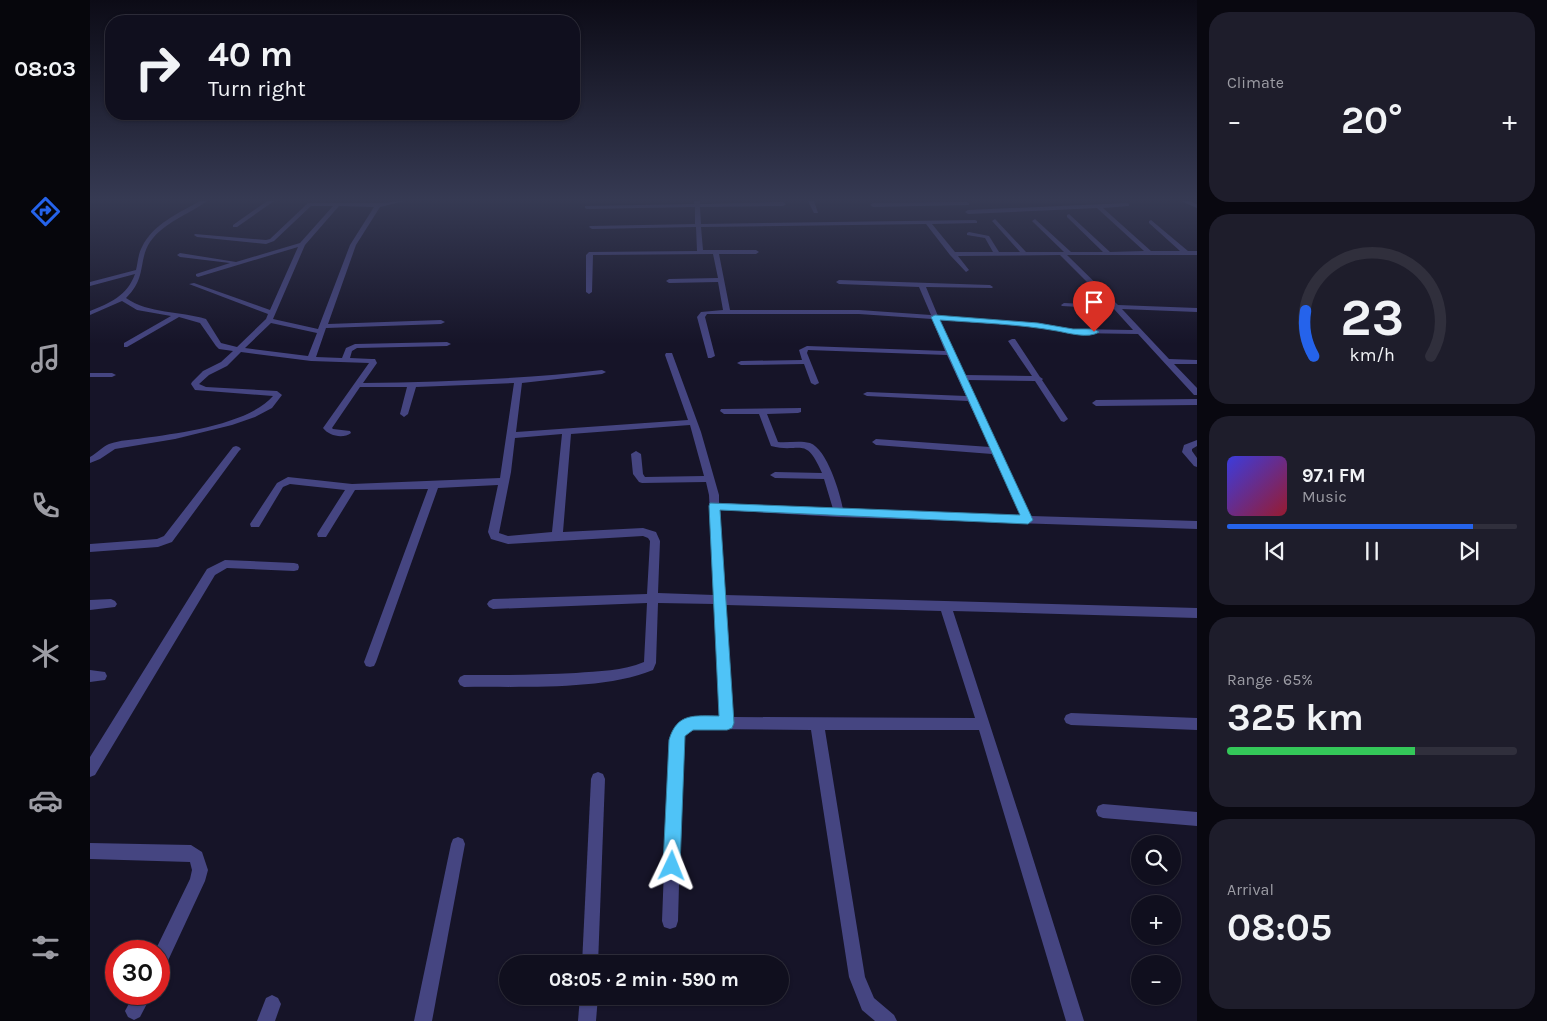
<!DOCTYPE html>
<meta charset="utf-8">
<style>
body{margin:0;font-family:Karla,sans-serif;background:#1e1d2b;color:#f1f3f6;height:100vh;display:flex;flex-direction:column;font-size:19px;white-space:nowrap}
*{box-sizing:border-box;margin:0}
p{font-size:16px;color:#9c9ca4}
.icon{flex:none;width:28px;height:28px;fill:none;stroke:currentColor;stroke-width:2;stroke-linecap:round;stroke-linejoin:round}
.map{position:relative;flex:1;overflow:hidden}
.drawer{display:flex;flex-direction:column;gap:12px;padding:12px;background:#090810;width:350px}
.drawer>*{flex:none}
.banner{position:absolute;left:15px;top:15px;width:475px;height:105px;border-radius:20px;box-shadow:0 1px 4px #0004,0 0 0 1px #302f3c;background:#100f1e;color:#f1f3f6;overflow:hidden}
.buttons{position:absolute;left:1041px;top:835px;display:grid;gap:10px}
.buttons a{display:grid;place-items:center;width:50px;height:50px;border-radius:50%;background:#100f1e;box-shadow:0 1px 4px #0004,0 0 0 1px #302f3c;font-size:25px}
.speed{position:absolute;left:15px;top:940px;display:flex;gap:10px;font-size:25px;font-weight:700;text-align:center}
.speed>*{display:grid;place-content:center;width:65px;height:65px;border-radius:50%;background:#100f1e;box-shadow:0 1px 4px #0004,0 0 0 1px #302f3c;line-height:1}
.speed .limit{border:8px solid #d22;background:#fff;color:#111}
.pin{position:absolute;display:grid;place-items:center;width:42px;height:42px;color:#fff;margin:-51px -21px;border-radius:50% 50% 50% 0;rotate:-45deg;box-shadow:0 0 5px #0007}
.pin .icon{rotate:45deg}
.me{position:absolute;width:55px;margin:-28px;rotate:2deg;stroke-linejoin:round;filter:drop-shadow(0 0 4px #0008)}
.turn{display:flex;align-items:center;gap:18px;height:105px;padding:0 20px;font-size:22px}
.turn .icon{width:65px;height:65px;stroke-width:2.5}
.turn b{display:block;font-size:35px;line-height:42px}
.big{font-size:38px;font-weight:700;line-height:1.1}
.drawer .widget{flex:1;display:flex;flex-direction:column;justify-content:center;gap:8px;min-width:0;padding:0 18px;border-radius:20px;background:#1e1d2b}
.drawer .dial{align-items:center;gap:0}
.dial svg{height:130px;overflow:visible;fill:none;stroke:#302f3c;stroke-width:7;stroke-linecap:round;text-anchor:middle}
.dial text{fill:#f1f3f6;stroke:none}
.song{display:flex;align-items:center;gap:15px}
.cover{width:60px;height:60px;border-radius:8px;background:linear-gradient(135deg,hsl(240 70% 55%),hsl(350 70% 35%))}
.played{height:5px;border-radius:2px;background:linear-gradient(90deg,#2563eb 85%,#302f3c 85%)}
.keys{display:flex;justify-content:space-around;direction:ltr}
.heat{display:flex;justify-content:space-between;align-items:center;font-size:28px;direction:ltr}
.charge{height:8px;border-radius:4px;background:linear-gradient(90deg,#34c759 65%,#302f3c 0)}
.trip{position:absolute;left:409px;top:955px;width:290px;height:50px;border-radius:25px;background:#100f1e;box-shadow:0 1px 4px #0004,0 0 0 1px #302f3c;font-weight:700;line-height:50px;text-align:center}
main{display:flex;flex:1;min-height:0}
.menu{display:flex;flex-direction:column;width:90px;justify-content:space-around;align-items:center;background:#06060c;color:#9c9ca4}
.menu .icon{width:35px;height:35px}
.menu .active{color:#2563eb}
.menu b{font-size:22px;color:#f1f3f6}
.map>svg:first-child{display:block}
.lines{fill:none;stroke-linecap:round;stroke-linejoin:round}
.minor{fill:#454581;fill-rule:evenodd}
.route{fill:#4fc3f7;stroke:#337fa1}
</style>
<main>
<nav class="menu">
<b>08:03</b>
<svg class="icon active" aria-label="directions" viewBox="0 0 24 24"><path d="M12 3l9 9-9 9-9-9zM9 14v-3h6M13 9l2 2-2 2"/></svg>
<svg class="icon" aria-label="music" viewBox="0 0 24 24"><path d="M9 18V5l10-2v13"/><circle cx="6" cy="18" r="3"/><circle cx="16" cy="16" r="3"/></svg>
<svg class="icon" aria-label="phone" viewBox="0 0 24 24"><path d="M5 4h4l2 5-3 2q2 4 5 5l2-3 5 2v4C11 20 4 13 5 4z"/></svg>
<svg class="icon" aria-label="climate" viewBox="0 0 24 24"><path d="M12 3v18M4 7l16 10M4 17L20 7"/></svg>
<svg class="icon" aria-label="car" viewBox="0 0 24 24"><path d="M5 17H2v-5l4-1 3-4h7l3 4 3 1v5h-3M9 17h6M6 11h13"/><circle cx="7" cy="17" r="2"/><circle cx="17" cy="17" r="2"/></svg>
<svg class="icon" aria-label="filters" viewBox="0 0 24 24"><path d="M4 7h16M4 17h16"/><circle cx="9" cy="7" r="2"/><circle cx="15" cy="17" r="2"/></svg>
</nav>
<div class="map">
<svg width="1107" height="1021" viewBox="0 0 1107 1021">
<rect width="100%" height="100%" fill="#161428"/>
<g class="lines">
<g class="minor">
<path d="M110,201H117C98,215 74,222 60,242C48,260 57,278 36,298C59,314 90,311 116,319L131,343L147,347L176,319L178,314L99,284L104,283L180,310L208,247L108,277L106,276V274L140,263L90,257L87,255L90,253L146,262L210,243L243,206H221L184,241L176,244L107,237L104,235L105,234L176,240L180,239L218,203H293L314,201L290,207L266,245L238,324L351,320L355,322L351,324L236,328L226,357L252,358L256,348L265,344L357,342L361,344L357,346L267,348L262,351L260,358L282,359H285L287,363L273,383C353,382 433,379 512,370L516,372L512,374L432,383L426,432L598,420L575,355L576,353H582L611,432L629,495V503L743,509L734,479L685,478L680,475L685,472L732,473C715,434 711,454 681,446L669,414H634L630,411L631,409L711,408V412L708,413L677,414L688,442C698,443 709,440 720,443C737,449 750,493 753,509L931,515L902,454L786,445L782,442L786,439L900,447L878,401L777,396L773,394L777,392L876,396L857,355L718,350L717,353L729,383L725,385L721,383L714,364L651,365L647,363L651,361L712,360L709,350L717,346L855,351L842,319L769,314H617L615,317L625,356L621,358H618L607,317L611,312L633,310L628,282L579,283L576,281L579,279L628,278L623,254L503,255L502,292L499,294L496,292V255L499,252L607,251L606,227L502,229L499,227L500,226L605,224V207L497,209L495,208V206L604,204V201H610V204L693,202L696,204L693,206L610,207L611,224L885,220L887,221V223L842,224L865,252H903L895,238L877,235V233L879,232L899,236L909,252H930L903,222L902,221L905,219L936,252H974L943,222L942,221L945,219L981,252H1013L977,217V215L979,214L1020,252L1054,251L1007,208L878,214L875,212L878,210L1037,203L1039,204V206L1013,208L1061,251H1090L1059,223V221L1061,220L1098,251H1107V255H977L1028,305L1107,308V312L1032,309L1079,359L1107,360V364H1084L1107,388V395H1104L1048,334L983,333L948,327L850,320L874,375L942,376L918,341L922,339H925L950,377L953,379L952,380L978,419L974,422L971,421L945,381L876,380L941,516L1107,521V529L749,517L630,510L635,595L1107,608V618L863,611L935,833L994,1021H976L889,730H735L775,977L784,998L804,1015L807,1021H785L772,1010L759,977L721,730L614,729C605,729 597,731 593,740L588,921L586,927L580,929L574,927L572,921L579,740C590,715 606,715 630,716L625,604L568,603L566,663L563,670C512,691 430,686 374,687L370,685L368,681L370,677L374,675C411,675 448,675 486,673C508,671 533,671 554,662L557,603L403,609L399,607L397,604L399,601L403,599L557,594L560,541L558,538L553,536L418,544L401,539L398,532L408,485L348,488L286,662L284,666L280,667L276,666L274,662L338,489L265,490L236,537H228L227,534L255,490L200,484L193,487L169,527H161L160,524L187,483L198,477L262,484L410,478L424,383L326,387L318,414L314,417L310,414L317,387H270L242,428L243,429L260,431L261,433C253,439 239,436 233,428L279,363L221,361L151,352L137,366L119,375L109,384L116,387L187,391L192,395L182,408L165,417L142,425L85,439L25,449L10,459L0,463V457C7,453 12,447 19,444C30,440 42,440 54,438C90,433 159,424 183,396L105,390L101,384L102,382L113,371L131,362L143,351L129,349L126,346L110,323L89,317L37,347H34V343L81,316L47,310L32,301L0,315V311C20,303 37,296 45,274L0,286V282L46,270C48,262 48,254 52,247C63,224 89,213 110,201ZM249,206L284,207L260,245L228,329L183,319L215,245ZM836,224L860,255L876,272L879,270L868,256L970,255L1020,305L974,303L971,305L972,306L1024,309L1043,330L983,329L948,323L848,316L836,287L902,288L903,287L900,285L749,280L746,282L749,284L829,287L841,315L769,310H640L629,254H666L669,252L666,250H613L611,227ZM181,323L227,333L218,356L155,348ZM600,425L614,476L555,477L553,474L551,454L546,451L541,454L543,474L549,482L552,483L616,482L619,495L624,595L568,593L570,541L566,532L553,528L473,532L481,434ZM472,434L462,532L418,536L409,533L421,472L425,438ZM636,605L851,611L885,718L643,717Z"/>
<polygon points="177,201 184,201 147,227 143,227 143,225"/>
<polygon points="718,201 724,201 728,213 724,213"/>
<polygon points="1091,201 1099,201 1107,204 1107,208"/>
<polygon points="877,202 879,203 879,205 783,207 780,205 783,203"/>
<polygon points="0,373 22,373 26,375 22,377 0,377"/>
<polygon points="1107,399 1107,405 1006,406 1002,403 1006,400"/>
<polygon points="1107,440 1107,446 1102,449 1102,451 1107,458 1107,467 1104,466 1092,452 1094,445"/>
<polygon points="146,446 149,447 151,449 149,451 82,542 68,547 0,552 0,544 67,539 74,536 143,447"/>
<polygon points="135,560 204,563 208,564 209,567 208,570 204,571 137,568 125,575 5,775 0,777 0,757 117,569"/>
<polygon points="21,599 25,601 27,604 25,607 0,610 0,600"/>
<polygon points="0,670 15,672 17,676 15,680 0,682"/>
<polygon points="981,713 1107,718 1107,730 981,725 976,723 974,719 976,715"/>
<polygon points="508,772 513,774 515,779 508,964 492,964 501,779 503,774"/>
<polygon points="1013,804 1107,812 1107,826 1013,818 1008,816 1006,811 1008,806"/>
<polygon points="368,837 373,839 375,844 342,1021 324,1021 361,844 363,839"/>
<polygon points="0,843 101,845 112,852 118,870 115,881 75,967 69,969 69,951 65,951 100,879 102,870 100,862 0,859"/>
<polygon points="44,994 62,994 50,1017 44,1020 38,1017 35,1011"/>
<polygon points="182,995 188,998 191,1004 185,1021 167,1021 176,998"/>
<polygon points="490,996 508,996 506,1021 488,1021"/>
</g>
</g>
<linearGradient id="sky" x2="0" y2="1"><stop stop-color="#0c0b16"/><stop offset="0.58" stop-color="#363a53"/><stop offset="1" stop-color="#363a53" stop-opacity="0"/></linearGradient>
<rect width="1107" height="344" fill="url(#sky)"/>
<path class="route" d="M845,315L948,323L983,329H1004L1009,332C999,339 978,333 967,331C928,324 889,323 850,320L943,520L938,524L630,510L644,723L642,728L637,730H603L595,736L590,866L588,873L582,875L576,873L573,866L579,740C587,712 605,716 629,716L619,506L620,503L930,515L841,317Z"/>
</svg>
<div class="buttons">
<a><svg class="icon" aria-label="search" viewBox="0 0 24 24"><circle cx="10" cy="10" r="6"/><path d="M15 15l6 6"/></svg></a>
<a>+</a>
<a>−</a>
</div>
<div class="speed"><div class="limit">30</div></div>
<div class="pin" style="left:1004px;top:332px;background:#d93025"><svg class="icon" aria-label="arrive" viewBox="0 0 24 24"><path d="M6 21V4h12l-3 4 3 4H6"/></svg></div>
<svg class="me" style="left:582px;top:866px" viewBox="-20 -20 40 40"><path d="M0-17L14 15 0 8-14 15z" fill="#4fc3f7" stroke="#fff" stroke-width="4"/></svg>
<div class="trip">08:05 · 2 min · 590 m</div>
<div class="banner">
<div class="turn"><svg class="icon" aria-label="right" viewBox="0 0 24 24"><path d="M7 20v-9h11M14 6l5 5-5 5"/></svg><div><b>40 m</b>Turn right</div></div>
</div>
</div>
<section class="drawer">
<div class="widget"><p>Climate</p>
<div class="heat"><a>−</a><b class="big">20°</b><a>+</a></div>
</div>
<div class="widget dial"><svg viewBox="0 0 100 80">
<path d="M14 69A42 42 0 1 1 86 69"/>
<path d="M14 69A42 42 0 0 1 9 41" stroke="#2563eb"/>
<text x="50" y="56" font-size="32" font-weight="700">23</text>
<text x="50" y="72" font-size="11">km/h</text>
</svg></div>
<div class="widget">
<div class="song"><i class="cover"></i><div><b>97.1 FM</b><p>Music</p></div></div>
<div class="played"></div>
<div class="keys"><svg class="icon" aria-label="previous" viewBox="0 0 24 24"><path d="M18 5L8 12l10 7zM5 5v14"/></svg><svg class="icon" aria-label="pause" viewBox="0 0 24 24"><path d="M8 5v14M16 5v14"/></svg><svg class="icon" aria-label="next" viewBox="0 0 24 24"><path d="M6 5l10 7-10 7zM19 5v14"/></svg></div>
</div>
<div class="widget"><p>Range · 65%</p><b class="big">325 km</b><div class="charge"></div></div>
<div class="widget"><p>Arrival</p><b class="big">08:05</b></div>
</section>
</main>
